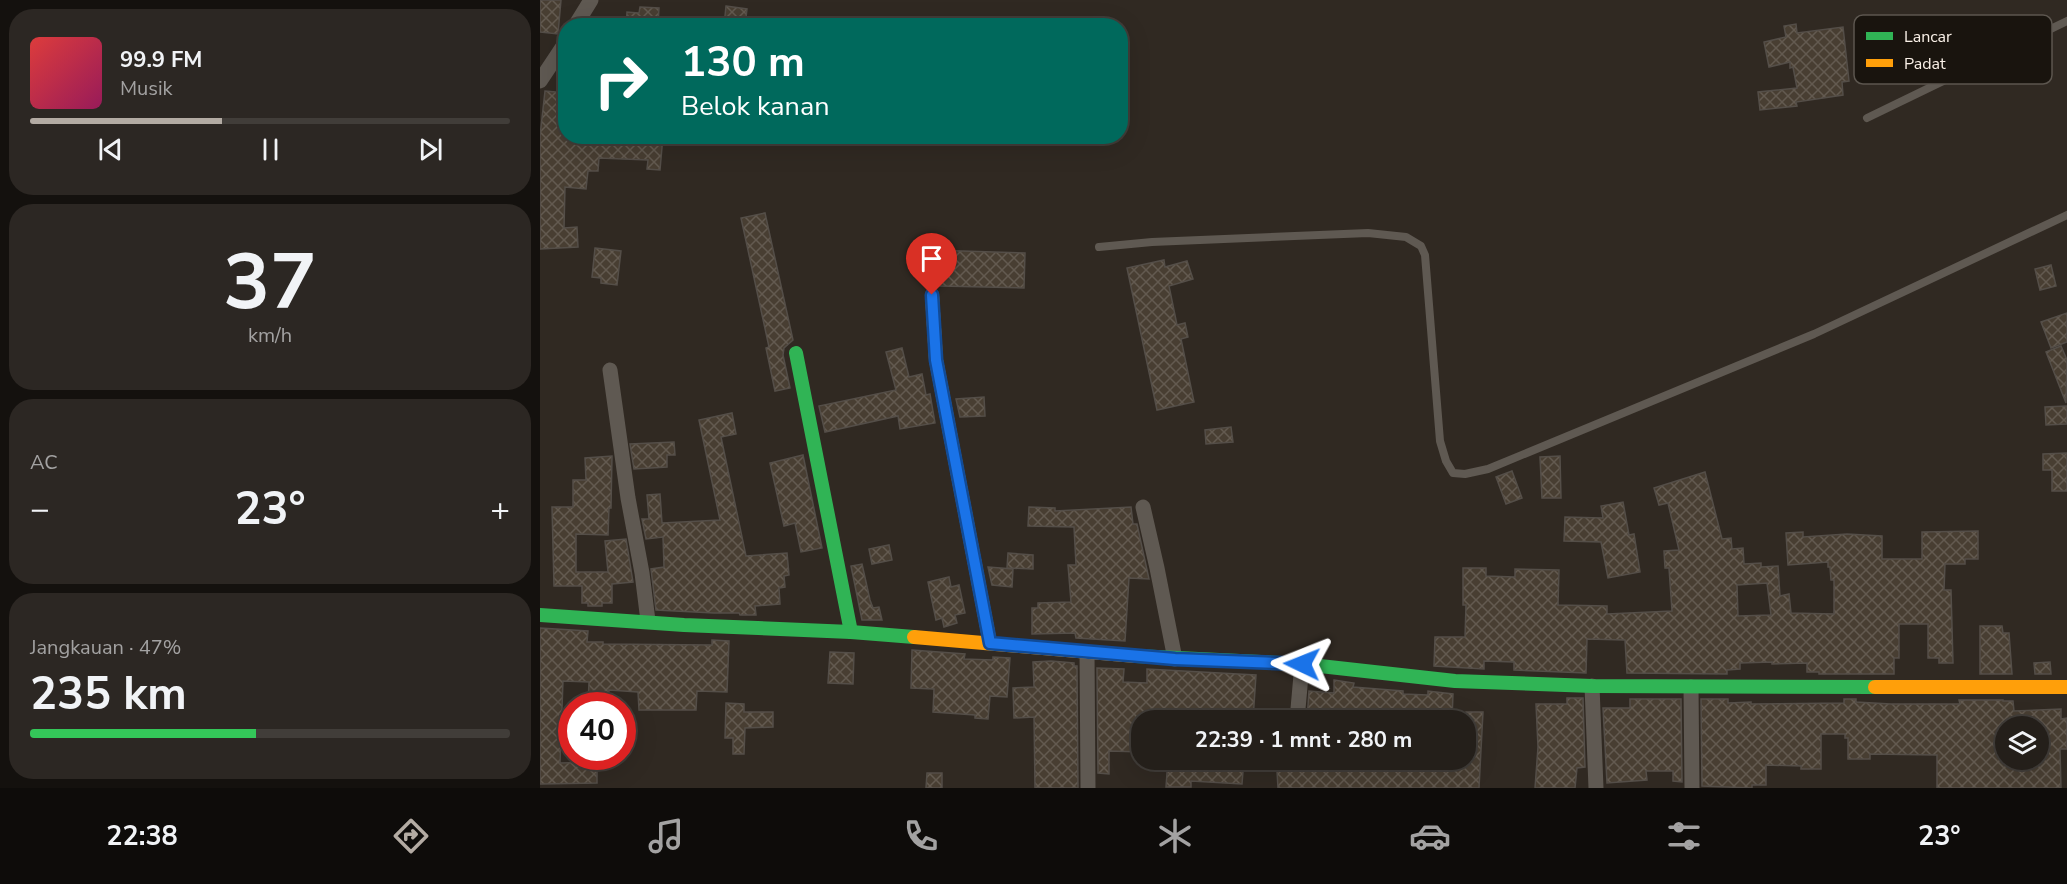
<!DOCTYPE html>
<html lang="id">
<meta charset="utf-8">
<style>
body{margin:0;font-family:"Nunito Sans",sans-serif;background:#2c2723;color:#f1f3f6;height:100vh;display:flex;flex-direction:column;font-size:22px;white-space:nowrap}
*{box-sizing:border-box;margin:0}
p{font-size:20px;color:#a3a2a2}
.icon{flex:none;width:33px;height:33px;fill:none;stroke:currentColor;stroke-width:2;stroke-linecap:round;stroke-linejoin:round}
.map{position:relative;flex:1;overflow:hidden}
.side{display:flex;flex-direction:column;gap:9px;padding:9px;background:#14110e;width:540px}
.side>*{flex:none}
.top-card{position:absolute;left:18px;top:18px;width:570px;height:126px;border-radius:24px;box-shadow:0 6px 24px #0002,0 0 0 2px #413d39;background:#00695c;color:#fff;overflow:hidden}
.fabs{position:absolute;left:1455px;top:716px;display:grid;gap:12px}
.fabs a{display:grid;place-items:center;width:54px;height:54px;border-radius:50%;background:#241f1a;box-shadow:0 6px 24px #0002,0 0 0 2px #413d39;font-size:30px}
.speed{position:absolute;left:18px;top:692px;display:flex;gap:12px;font-size:30px;font-weight:700;text-align:center}
.speed>*{display:grid;place-content:center;width:78px;height:78px;border-radius:50%;background:#241f1a;box-shadow:0 6px 24px #0002,0 0 0 2px #413d39;line-height:1}
.speed .limit{border:9px solid #d22;background:#fff;color:#111}
.pin{position:absolute;display:grid;place-items:center;width:51px;height:51px;color:#fff;margin:-62px -26px;border-radius:50% 50% 50% 0;rotate:-45deg;box-shadow:0 0 6px #0007}
.pin .icon{rotate:45deg}
.me{position:absolute;width:66px;margin:-33px;rotate:272deg;stroke-linejoin:round;filter:drop-shadow(0 0 4px #0008)}
.turn{display:flex;align-items:center;gap:21px;height:126px;padding:0 24px;font-size:27px}
.turn .icon{width:78px;height:78px;stroke-width:2.5}
.turn b{display:block;font-size:42px;line-height:51px}
.big{font-size:45px;font-weight:700;line-height:1.1}
.side .card{flex:1;display:flex;flex-direction:column;justify-content:center;gap:9px;min-width:0;padding:0 21px;border-radius:24px;background:#2c2723}
.side .dial{align-items:center;gap:0}
.dial b{font-size:78px;line-height:1}
.song{display:flex;align-items:center;gap:18px}
.cover{width:72px;height:72px;border-radius:9px;background:linear-gradient(135deg,hsl(0 70% 55%),hsl(330 70% 35%))}
.played{height:6px;border-radius:3px;background:linear-gradient(90deg,#b3aba3 40%,#413d39 40%)}
.keys{display:flex;justify-content:space-around;direction:ltr}
.heat{display:flex;justify-content:space-between;align-items:center;font-size:33px;direction:ltr}
.charge{height:9px;border-radius:4px;background:linear-gradient(90deg,#34c759 47%,#413d39 0)}
.trip{position:absolute;left:591px;top:710px;width:345px;height:60px;border-radius:24px;background:#241f1a;box-shadow:0 6px 24px #0002,0 0 0 2px #413d39;font-weight:700;line-height:60px;text-align:center}
.tab-bar{display:flex;height:96px;justify-content:space-around;align-items:center;background:#0e0c0a;color:#a3a2a2}
.tab-bar .icon{width:42px;height:42px}
.tab-bar .on{color:#b3aba3}
.tab-bar b{font-size:27px;color:#f1f3f6}
main{display:flex;flex:1;min-height:0}
.map>svg:first-child{display:block}
.building{fill:url(#building-cross-hatch);stroke:#544e48;stroke-width:1.5;fill-rule:evenodd}
.lines{fill:none;stroke-linecap:round;stroke-linejoin:round}
.lane{stroke:#5f5952;stroke-width:8}
.street{stroke:#5f5952;stroke-width:15}
.fast{stroke:#30b455;stroke-width:14}
.slow{stroke:#ff9f0a;stroke-width:14}
.route-casing{stroke:#114b97;stroke-width:15}
.route{stroke:#1a73e8;stroke-width:10}
.key{fill:#19140e;stroke:#5c564f;stroke-width:1.5}
.key-label{font-size:16px;fill:#faf1e8}
</style>
<main>
<section class="side">
<div class="card">
<div class="song"><i class="cover"></i><div><b>99.9 FM</b><p>Musik</p></div></div>
<div class="played"></div>
<div class="keys"><svg class="icon" aria-label="previous" viewBox="0 0 24 24"><path d="M18 5L8 12l10 7zM5 5v14"/></svg><svg class="icon" aria-label="pause" viewBox="0 0 24 24"><path d="M8 5v14M16 5v14"/></svg><svg class="icon" aria-label="next" viewBox="0 0 24 24"><path d="M6 5l10 7-10 7zM19 5v14"/></svg></div>
</div>
<div class="card dial"><b>37</b><p>km/h</p></div>
<div class="card"><p>AC</p>
<div class="heat"><a>−</a><b class="big">23°</b><a>+</a></div>
</div>
<div class="card"><p>Jangkauan · 47%</p><b class="big">235 km</b><div class="charge"></div></div>
</section>
<div class="map">
<svg width="1527" height="788" viewBox="0 0 1527 788">
<defs>
<pattern id="building-cross-hatch" width="8" height="8" patternUnits="userSpaceOnUse" patternTransform="scale(1.5)"><rect width="8" height="8" fill="#483e32"/><path d="M0 0l8 8M0 8l8-8" fill="none" stroke="#635a50"/></pattern>
</defs>
<rect width="100%" height="100%" fill="#302922"/>
<g class="building">
<polygon points="0,0 21,0 18,34 0,32"/>
<polygon points="186,6 207,9 205,26 184,26"/>
<polygon points="100,7 119,8 118,26 86,26 87,12 99,13"/>
<polygon points="1256,24 1257,33 1303,27 1309,81 1302,82 1303,95 1256,102 1257,106 1220,110 1218,92 1257,88 1253,67 1250,68 1250,62 1229,67 1224,42 1246,37 1244,26"/>
<polygon points="5,91 26,93 26,136 123,136 120,170 107,169 108,160 59,158 58,171 48,171 46,189 25,187 24,228 37,227 38,247 0,249 0,136"/>
<polygon points="225,213 253,340 244,348 243,355 250,388 235,391 226,348 229,347 201,218"/>
<polygon points="55,248 81,251 77,285 61,283 61,278 52,277"/>
<polygon points="390,250 485,253 484,288 400,286 397,283 389,283"/>
<polygon points="624,260 625,267 647,261 653,279 629,286 637,325 645,323 648,337 641,339 654,402 617,410 587,268"/>
<polygon points="1511,265 1516,286 1500,290 1495,269"/>
<polygon points="1527,313 1527,342 1511,348 1501,322"/>
<polygon points="1521,346 1527,360 1526,403 1506,352"/>
<polygon points="362,348 369,377 382,374 386,395 390,394 395,423 360,429 358,416 285,432 279,406 356,390 346,352"/>
<polygon points="444,397 445,416 420,417 416,399"/>
<polygon points="1527,406 1527,424 1506,425 1505,407"/>
<polygon points="192,413 196,434 181,437 206,556 247,553 249,575 244,576 245,587 239,588 240,604 215,606 216,615 200,615 199,613 174,613 116,610 111,569 124,567 123,537 106,539 102,519 109,519 107,495 120,494 122,523 180,520 159,420"/>
<polygon points="691,427 693,442 666,444 665,430"/>
<polygon points="134,442 135,455 127,455 127,467 94,469 90,444"/>
<polygon points="1527,453 1527,491 1512,491 1512,470 1503,470 1503,454"/>
<polygon points="263,455 282,548 261,552 255,523 244,526 230,463"/>
<polygon points="72,456 71,508 69,508 68,535 36,534 36,572 68,572 65,541 86,539 93,582 72,584 72,603 62,603 62,606 48,606 48,603 42,603 42,586 14,586 12,507 33,507 33,480 46,480 45,458"/>
<polygon points="1020,456 1021,498 1002,498 1000,457"/>
<polygon points="972,471 982,498 966,504 956,477"/>
<path d="M1165,472L1182,539L1191,538L1192,549L1203,548L1204,564L1221,563V567L1238,566L1240,596L1249,594L1251,613L1294,614V580H1291L1290,567H1288V562L1248,565L1246,533L1263,532V537L1307,534L1342,536V559H1382V532L1438,531V559H1425V564H1405L1404,590H1411L1413,663H1399V658H1388V624H1359V658H1354V674H1279V672H1267V663L1232,664V662L1200,663V669L1187,670V674L1087,673L1085,640L1047,639L1046,673L974,670V662L944,661V669L894,666L895,637H925L926,605H923V568H946V576L975,577V569L1019,570L1018,605L1067,606V614L1132,611L1129,568H1125L1124,551L1139,550L1128,503L1119,505L1114,488ZM1227,583L1231,615L1198,616L1197,585Z"/>
<polygon points="1083,502 1089,535 1094,534 1100,572 1068,578 1061,542 1024,541 1025,517 1063,518 1061,506"/>
<polygon points="489,507 515,508 515,511 591,507 593,524 597,524 609,579 589,578 585,641 536,638 535,633 492,634 492,608 498,608 498,603 531,602 528,565 536,565 534,527 488,526"/>
<polygon points="349,545 352,560 332,564 329,549"/>
<polygon points="468,553 493,555 493,569 467,568"/>
<polygon points="322,564 330,600 333,608 339,607 342,620 322,620 311,566"/>
<polygon points="448,567 473,569 472,587 452,585"/>
<polygon points="409,577 411,587 419,585 425,613 415,615 417,623 404,627 402,618 396,620 388,582"/>
<polygon points="1440,626 1462,626 1463,633 1469,633 1472,674 1440,674"/>
<polygon points="0,628 48,631 47,642 63,642 63,644 172,645 172,640 189,641 187,692 157,691 156,710 99,710 98,692 69,690 68,705 48,705 49,682 23,681 20,763 57,762 57,783 0,784"/>
<polygon points="372,650 425,654 424,659 453,660 453,657 470,658 467,697 450,696 448,719 435,718 435,715 393,712 394,689 371,688"/>
<polygon points="290,652 314,653 313,684 288,683"/>
<polygon points="511,661 534,663 534,666 537,666 538,788 495,788 494,717 474,718 473,688 494,687 493,662"/>
<polygon points="1510,662 1511,674 1495,674 1494,663"/>
<polygon points="557,668 584,669 583,682 607,683 607,669 716,675 713,720 602,720 602,752 569,751 569,774 558,773"/>
<polygon points="794,680 814,683 813,687 863,691 863,694 888,695 888,691 913,694 912,720 767,720 769,691 794,693"/>
<polygon points="1027,698 1043,698 1045,767 1037,768 1035,788 995,788 998,747 996,704 1027,704"/>
<polygon points="1090,699 1141,699 1142,782 1133,781 1133,771 1106,771 1107,780 1067,783 1063,708 1090,708"/>
<path d="M1161,699H1188V703L1211,702V704L1304,703V699H1316V702L1351,704H1420L1419,700H1463V701H1473L1474,711L1521,709V719L1527,718V749H1520L1521,788H1397V755L1330,754V759H1308V738H1305V734H1281V769H1261V766L1226,765V785H1212V788L1162,786ZM1466,726H1498V759H1466Z"/>
<polygon points="186,703 204,704 204,712 233,712 233,727 205,728 204,754 193,754 193,738 185,738"/>
<polygon points="926,712 943,712 939,788 738,788 737,771 760,771 760,766 763,766 763,759 783,759 783,769 834,768 834,765 849,765 849,767 883,769 884,759 926,759"/>
<polygon points="628,759 645,759 645,762 671,762 671,759 704,759 702,784 651,781 651,787 626,787"/>
<polygon points="387,773 402,773 402,788 386,788"/>
</g>
<g class="lines">
<g class="lane">
<polyline points="1327,118 1527,21"/>
<polyline points="559,247 612,242 828,233 866,237 881,246 885,255 900,441 906,461 913,473 925,474 948,469 1274,334 1527,215"/>
</g>
<g class="street">
<polyline points="35,26 51,0"/>
<polyline points="0,81 26,42"/>
<polyline points="70,370 88,498 102,573 108,621"/>
<polyline points="603,507 617,568 635,659"/>
<polyline points="547,652 548,788"/>
<polyline points="1052,686 1056,788"/>
<polyline points="1151,687 1152,788"/>
<polyline points="757,720 762,664"/>
</g>
<g class="fast">
<polyline points="256,353 311,632"/>
<polyline points="0,615 144,625 311,632 374,637"/>
<polyline points="596,656 762,664 915,681 1052,686 1335,687"/>
</g>
<g class="slow">
<polyline points="392,295 396,360 450,643"/>
<polyline points="374,637 596,656"/>
<polyline points="1335,687 1527,687"/>
</g>
</g>
<g class="lines">
<g class="route-casing">
<polyline id="route" points="392,295 396,360 450,643 635,659 762,664"/>
</g>
<use href="#route" class="route"/>
</g>
<rect x="1314" y="15" width="198" height="69" rx="9" class="key"/>
<rect x="1326" y="32" width="27" height="8" fill="#30b455"/>
<rect x="1326" y="59" width="27" height="8" fill="#ff9f0a"/>
<g class="key-label">
<text x="1364" y="42">Lancar</text>
<text x="1364" y="69">Padat</text>
</g>
</svg>
<div class="fabs">
<a><svg class="icon" aria-label="layers" viewBox="0 0 24 24"><path d="M12 4l9 5-9 5-9-5zM3 14l9 5 9-5"/></svg></a>
</div>
<div class="speed"><div class="limit">40</div></div>
<div class="pin" style="left:392px;top:295px;background:#d93025"><svg class="icon" aria-label="arrive" viewBox="0 0 24 24"><path d="M6 21V4h12l-3 4 3 4H6"/></svg></div>
<svg class="me" style="left:762px;top:664px" viewBox="-20 -20 40 40"><path d="M0-17L14 15 0 8-14 15z" fill="#1a73e8" stroke="#fff" stroke-width="4"/></svg>
<div class="trip">22:39 · 1 mnt · 280 m</div>
<div class="top-card">
<div class="turn"><svg class="icon" aria-label="right" viewBox="0 0 24 24"><path d="M7 20v-9h11M14 6l5 5-5 5"/></svg><div><b>130 m</b>Belok kanan</div></div>
</div>
</div>
</main>
<nav class="tab-bar">
<b>22:38</b>
<svg class="icon on" aria-label="directions" viewBox="0 0 24 24"><path d="M12 3l9 9-9 9-9-9zM9 14v-3h6M13 9l2 2-2 2"/></svg>
<svg class="icon" aria-label="music" viewBox="0 0 24 24"><path d="M9 18V5l10-2v13"/><circle cx="6" cy="18" r="3"/><circle cx="16" cy="16" r="3"/></svg>
<svg class="icon" aria-label="phone" viewBox="0 0 24 24"><path d="M5 4h4l2 5-3 2q2 4 5 5l2-3 5 2v4C11 20 4 13 5 4z"/></svg>
<svg class="icon" aria-label="climate" viewBox="0 0 24 24"><path d="M12 3v18M4 7l16 10M4 17L20 7"/></svg>
<svg class="icon" aria-label="car" viewBox="0 0 24 24"><path d="M5 17H2v-5l4-1 3-4h7l3 4 3 1v5h-3M9 17h6M6 11h13"/><circle cx="7" cy="17" r="2"/><circle cx="17" cy="17" r="2"/></svg>
<svg class="icon" aria-label="filters" viewBox="0 0 24 24"><path d="M4 7h16M4 17h16"/><circle cx="9" cy="7" r="2"/><circle cx="15" cy="17" r="2"/></svg>
<b>23°</b>
</nav>
